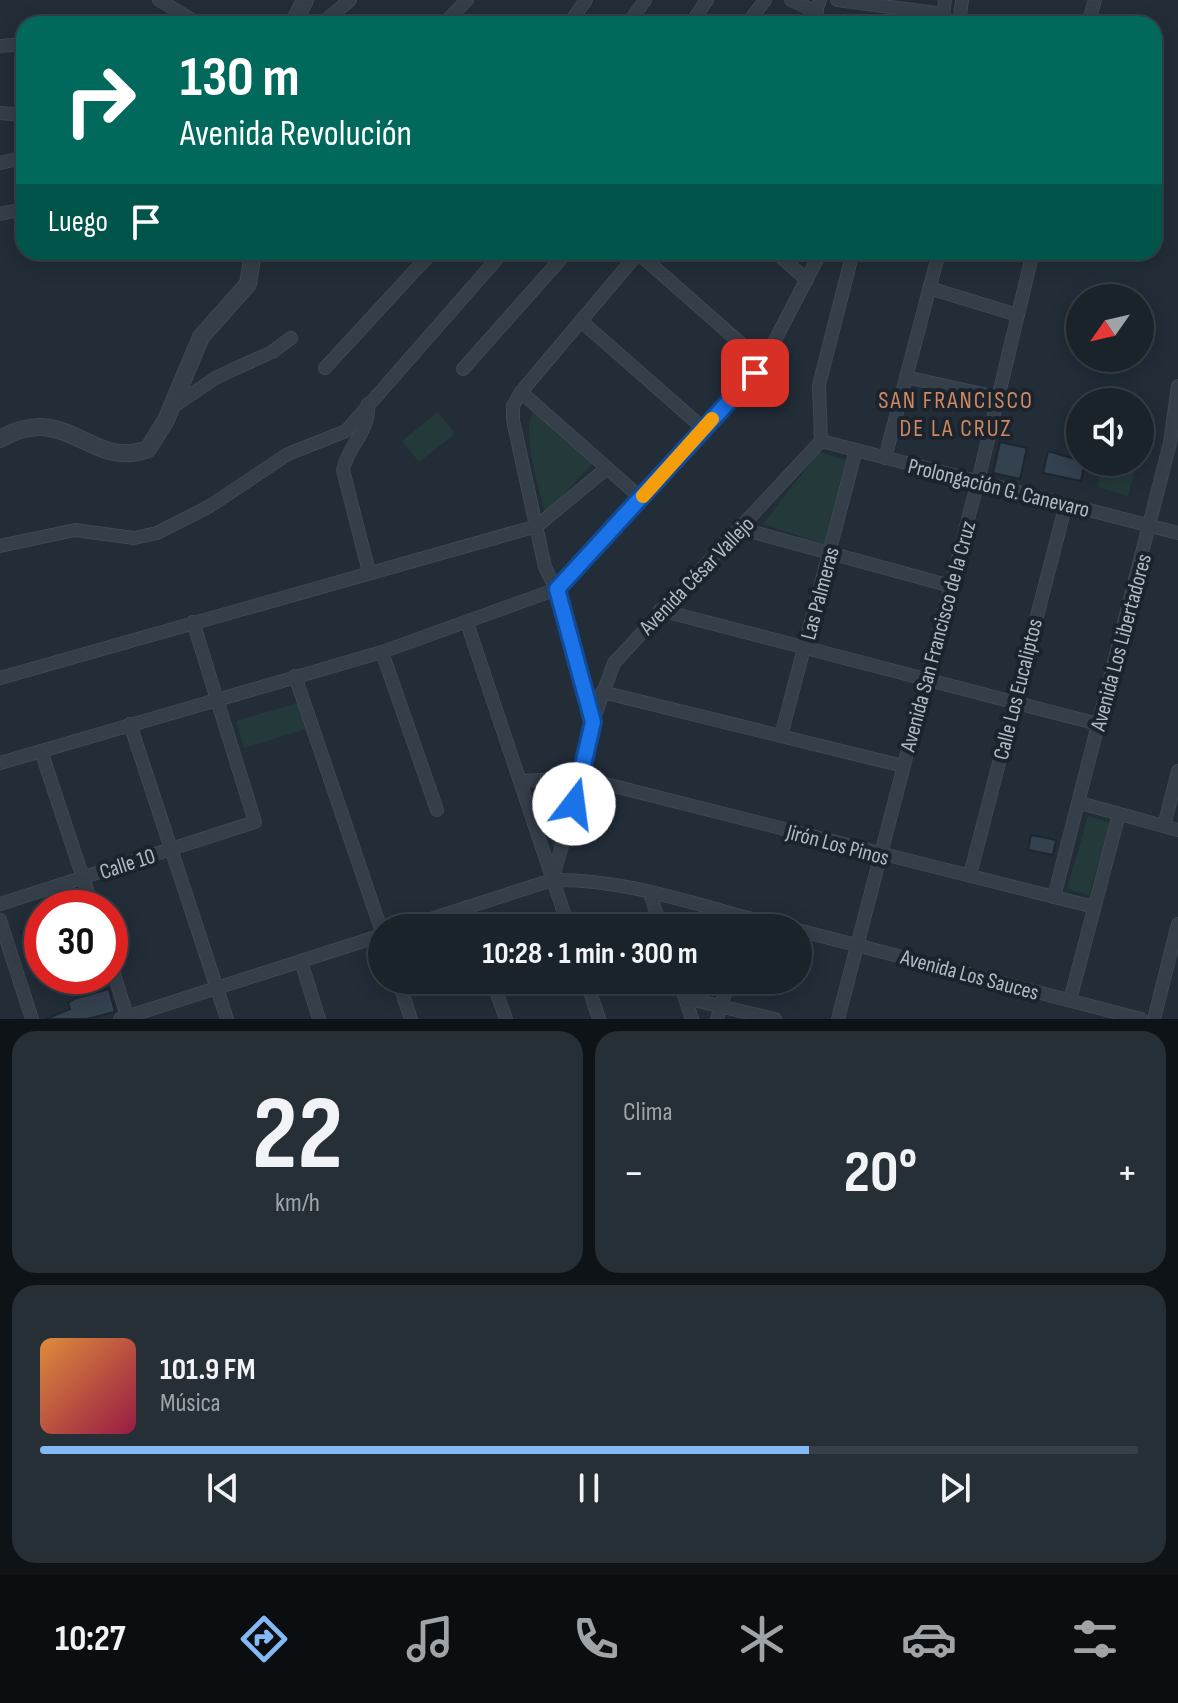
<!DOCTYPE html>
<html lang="es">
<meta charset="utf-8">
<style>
body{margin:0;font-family:"Sofia Sans Condensed",sans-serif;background:#272f36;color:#f1f3f6;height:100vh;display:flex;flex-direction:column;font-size:30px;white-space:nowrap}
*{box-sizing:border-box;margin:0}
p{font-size:26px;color:#9fa4a8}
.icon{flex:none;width:44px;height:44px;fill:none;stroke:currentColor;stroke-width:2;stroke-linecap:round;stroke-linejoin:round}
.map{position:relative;height:1019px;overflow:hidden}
.details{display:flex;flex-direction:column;gap:12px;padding:12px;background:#0e1317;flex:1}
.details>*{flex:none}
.top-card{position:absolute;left:16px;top:16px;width:1146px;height:244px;border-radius:24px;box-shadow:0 4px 20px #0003,0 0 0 2px #383f47;background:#00695c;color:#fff;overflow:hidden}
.needle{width:52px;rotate:236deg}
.buttons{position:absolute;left:1066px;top:284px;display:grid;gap:16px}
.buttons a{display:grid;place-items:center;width:88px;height:88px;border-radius:50%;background:#1a222a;box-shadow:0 4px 20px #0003,0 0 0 2px #383f47;font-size:40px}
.speed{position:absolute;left:24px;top:890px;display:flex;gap:16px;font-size:40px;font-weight:700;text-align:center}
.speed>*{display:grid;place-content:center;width:104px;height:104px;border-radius:50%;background:#1a222a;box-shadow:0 4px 20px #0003,0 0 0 2px #383f47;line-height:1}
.speed .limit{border:12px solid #d22;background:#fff;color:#111}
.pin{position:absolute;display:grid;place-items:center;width:68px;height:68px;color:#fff;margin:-34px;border-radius:16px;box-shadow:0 4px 12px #0006}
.me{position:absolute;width:88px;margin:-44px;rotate:15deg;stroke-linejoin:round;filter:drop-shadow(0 0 6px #0008)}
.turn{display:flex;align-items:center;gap:28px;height:168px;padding:0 32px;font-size:36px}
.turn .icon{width:104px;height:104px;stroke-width:2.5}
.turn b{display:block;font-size:56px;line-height:68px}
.then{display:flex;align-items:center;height:76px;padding:0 32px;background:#0003;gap:16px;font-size:30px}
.big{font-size:60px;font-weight:700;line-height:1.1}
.details .widget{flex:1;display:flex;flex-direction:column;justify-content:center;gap:12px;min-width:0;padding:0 28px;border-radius:24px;background:#272f36}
.details .dial{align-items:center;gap:0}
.dial b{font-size:104px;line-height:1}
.song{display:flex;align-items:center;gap:24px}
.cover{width:96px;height:96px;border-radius:12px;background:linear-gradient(135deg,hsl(30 70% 55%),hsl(340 70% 35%))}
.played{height:8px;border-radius:4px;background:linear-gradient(90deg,#85b9f5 70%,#383f47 70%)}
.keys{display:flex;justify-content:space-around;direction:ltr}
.heat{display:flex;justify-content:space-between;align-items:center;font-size:44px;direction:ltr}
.details .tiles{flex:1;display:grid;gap:12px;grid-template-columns:1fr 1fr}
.widget:last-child{grid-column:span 2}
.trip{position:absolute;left:368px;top:914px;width:444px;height:80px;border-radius:40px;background:#1a222a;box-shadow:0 4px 20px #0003,0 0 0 2px #383f47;font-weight:700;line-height:80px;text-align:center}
.menu{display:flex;height:128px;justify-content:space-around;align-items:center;background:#0a0e11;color:#9fa4a8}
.menu .icon{width:56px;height:56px}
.menu .on{color:#85b9f5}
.menu b{font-size:36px;color:#f1f3f6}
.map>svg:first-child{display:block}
.green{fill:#243939}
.building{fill:#34414f;stroke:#1d2630;stroke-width:2}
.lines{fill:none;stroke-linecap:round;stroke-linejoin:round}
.minor-casing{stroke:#3f4852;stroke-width:14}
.tertiary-casing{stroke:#3f4852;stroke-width:18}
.minor{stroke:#353f49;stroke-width:12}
.tertiary{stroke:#353f49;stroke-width:16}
.route-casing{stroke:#114b97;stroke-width:20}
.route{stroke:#1a73e8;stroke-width:14}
.slow{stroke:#f59e0b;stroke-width:14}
.labels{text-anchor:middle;stroke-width:8;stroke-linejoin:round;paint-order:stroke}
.street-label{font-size:22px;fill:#b0bac5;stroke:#1b242d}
.neighbourhood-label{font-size:24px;letter-spacing:2px;fill:#d08860;stroke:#1b242d}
</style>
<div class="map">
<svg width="1178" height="1019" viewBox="0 0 1178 1019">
<rect width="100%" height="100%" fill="#222d38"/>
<g class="green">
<path d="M534,410L593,463L545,514C540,489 520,431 534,410Z"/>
<polygon points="438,412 455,434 419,462 402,441"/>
<polygon points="819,452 846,460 824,544 763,524"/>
<polygon points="1104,462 1137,462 1128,496 1097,487"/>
<polygon points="298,703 306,729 244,748 236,721"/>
<polygon points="550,787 575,787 554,850 534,793"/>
<polygon points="1088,816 1110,823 1089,895 1067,889"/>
</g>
<g class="building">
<polygon points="1000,442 1027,448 1020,479 993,473"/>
<polygon points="1048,451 1085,462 1081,481 1043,473"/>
<polygon points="1031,835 1056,840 1053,855 1028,850"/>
<polygon points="34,928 42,948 42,962 30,965 21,932"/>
<polygon points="109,989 115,1012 87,1019 46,1019 70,1009 68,1003 76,998"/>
</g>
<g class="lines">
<g class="minor-casing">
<g id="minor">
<polyline points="159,0 199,24"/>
<polyline points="791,0 817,12"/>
<polyline points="837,0 944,14"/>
<polyline points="321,24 350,0"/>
<polyline points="444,24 467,0"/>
<polyline points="569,24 586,0"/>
<polyline points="628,24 645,0"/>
<polyline points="691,24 707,0"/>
<polyline points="747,24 765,0"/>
<polyline points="811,24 820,0"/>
<polyline points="942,24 945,0"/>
<polyline points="959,24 962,0"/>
<polyline points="1088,24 1095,0"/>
<polyline points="0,46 23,44"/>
<polyline points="0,113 24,115"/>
<polyline points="0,163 23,158"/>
<polyline points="0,214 24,209"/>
<polyline points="775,252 807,280"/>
<polyline points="638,253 763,363"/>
<polyline points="929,288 1018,315"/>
<polyline points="581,321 704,429"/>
<polyline points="325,368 432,252"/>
<polyline points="463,369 567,252"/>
<polyline points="906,377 996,397"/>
<polyline points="521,392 641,498"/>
<path d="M368,404C370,432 348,445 343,470L369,572"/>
<polyline points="171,408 217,377 272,352 291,338"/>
<polyline points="821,441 1178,533"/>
<polyline points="821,441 819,385 853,252"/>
<polyline points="885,458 939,252"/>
<polyline points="742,529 951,586"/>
<polyline points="0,546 75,530 134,538 157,533 210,506 288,454 346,431 503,252"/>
<polyline points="660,610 1098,724"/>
<polyline points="467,623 569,928"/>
<polyline points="382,652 437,810"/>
<polyline points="295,676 382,932"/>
<polyline points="0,678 537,526 607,468"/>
<polyline points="602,692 903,766"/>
<polyline points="593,721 614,663 821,441"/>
<polyline points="130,724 227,1019"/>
<polyline points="781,736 856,450"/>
<polyline points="41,751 93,908"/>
<polyline points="0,763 382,652 557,589 763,363 821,252"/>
<polyline points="521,781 582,778 1094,907"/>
<polyline points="1080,803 1178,830"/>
<polyline points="1164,826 1178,771"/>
<polyline points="970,875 1066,504"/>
<polyline points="552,880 582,778 593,722 561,600 545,567 513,420 513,406 521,392 639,252"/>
<polyline points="650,893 661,928"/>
<polyline points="1054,897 1170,443 1178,386"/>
<polyline points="0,904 255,822 193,622"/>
<polyline points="467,907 474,928"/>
<polyline points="0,920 32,1019"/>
<path d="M403,928L552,880C631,878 711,911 788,928"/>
<polyline points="798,930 1141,1019"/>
<polyline points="110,961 128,1019"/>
<polyline points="301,961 319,1019"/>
<polyline points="398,980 411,1019"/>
<polyline points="492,980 506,1019"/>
<polyline points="586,980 599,1019"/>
<polyline points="679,980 692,1019"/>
<polyline points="685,998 775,1019"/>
<polyline points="1070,1000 1119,814"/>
<polyline points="120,1019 382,935"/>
<polyline points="717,1019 729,980"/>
<polyline points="838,1019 978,481 1033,252"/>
<polyline points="1154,1019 1178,924"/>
</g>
</g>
<g class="tertiary-casing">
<g id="tertiary">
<polyline points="293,24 305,0"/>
<path d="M0,439C68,400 90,471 148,449L166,420L201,337L248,284L253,252"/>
</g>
</g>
<use href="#minor" class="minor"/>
<use href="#tertiary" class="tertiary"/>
</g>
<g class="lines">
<g class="route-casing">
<polyline id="route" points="574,804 593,722 557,589 755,373"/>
</g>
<use href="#route" class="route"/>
<polyline class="slow" points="643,496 712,419"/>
</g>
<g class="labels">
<g class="street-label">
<text transform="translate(999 487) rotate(14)" y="8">Prolongación G. Canevaro</text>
<text transform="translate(696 575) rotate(-46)" y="8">Avenida César Vallejo</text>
<text transform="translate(819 593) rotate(-75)" y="8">Las Palmeras</text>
<text transform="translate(937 636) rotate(-75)" y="8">Avenida San Francisco de la Cruz</text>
<text transform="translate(1120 642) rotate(-75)" y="8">Avenida Los Libertadores</text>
<text transform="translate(1017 689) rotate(-76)" y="8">Calle Los Eucaliptos</text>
<text transform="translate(838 844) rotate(15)" y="8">Jirón Los Pinos</text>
<text transform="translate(127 863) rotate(-18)" y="8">Calle 10</text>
<text transform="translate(970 974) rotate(15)" y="8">Avenida Los Sauces</text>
</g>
<g class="neighbourhood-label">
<text x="956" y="408">SAN FRANCISCO<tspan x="956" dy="28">DE LA CRUZ</tspan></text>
</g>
</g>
</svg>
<div class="buttons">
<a><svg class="needle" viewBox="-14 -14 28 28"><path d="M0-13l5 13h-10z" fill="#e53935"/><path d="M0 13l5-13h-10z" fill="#9fa4a8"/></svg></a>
<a><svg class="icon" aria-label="sound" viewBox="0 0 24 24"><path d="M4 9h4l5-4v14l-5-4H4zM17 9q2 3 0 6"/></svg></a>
</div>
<div class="speed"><div class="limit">30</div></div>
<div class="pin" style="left:755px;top:373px;background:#d93025"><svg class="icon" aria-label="arrive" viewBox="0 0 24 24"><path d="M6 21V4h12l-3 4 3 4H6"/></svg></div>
<svg class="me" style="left:574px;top:804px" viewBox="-20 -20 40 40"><circle r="19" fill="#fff"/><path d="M0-13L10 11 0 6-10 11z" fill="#1a73e8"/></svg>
<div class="trip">10:28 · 1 min · 300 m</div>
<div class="top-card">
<div class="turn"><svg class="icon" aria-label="right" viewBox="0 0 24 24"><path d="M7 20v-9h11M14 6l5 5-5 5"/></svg><div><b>130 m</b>Avenida Revolución</div></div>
<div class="then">Luego<svg class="icon" aria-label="arrive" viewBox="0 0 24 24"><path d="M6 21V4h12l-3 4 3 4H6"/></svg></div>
</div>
</div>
<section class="details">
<div class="tiles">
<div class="widget dial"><b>22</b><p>km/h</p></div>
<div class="widget"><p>Clima</p>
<div class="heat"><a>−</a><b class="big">20°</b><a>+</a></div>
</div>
<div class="widget">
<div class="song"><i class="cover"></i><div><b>101.9 FM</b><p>Música</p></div></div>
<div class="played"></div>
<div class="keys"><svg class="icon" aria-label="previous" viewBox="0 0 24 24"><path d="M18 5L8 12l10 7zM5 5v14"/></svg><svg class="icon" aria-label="pause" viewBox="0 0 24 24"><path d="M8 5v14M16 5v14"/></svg><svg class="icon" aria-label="next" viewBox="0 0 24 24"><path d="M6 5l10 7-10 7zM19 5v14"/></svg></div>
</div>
</div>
</section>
<nav class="menu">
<b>10:27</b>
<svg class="icon on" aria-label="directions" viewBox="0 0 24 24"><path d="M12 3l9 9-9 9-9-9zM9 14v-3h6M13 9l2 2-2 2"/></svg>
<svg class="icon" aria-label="music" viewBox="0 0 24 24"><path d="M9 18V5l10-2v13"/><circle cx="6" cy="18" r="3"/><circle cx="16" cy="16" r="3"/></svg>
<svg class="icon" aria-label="phone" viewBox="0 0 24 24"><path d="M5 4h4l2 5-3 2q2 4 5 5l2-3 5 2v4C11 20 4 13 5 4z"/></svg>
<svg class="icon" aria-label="climate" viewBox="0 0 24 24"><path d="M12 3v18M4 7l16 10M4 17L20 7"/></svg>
<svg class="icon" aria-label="car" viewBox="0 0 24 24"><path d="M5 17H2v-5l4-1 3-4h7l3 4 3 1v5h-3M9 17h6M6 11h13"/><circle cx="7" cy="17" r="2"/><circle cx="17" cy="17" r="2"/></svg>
<svg class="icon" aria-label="filters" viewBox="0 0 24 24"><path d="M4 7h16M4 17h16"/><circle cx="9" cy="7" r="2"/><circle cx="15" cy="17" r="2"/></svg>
</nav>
